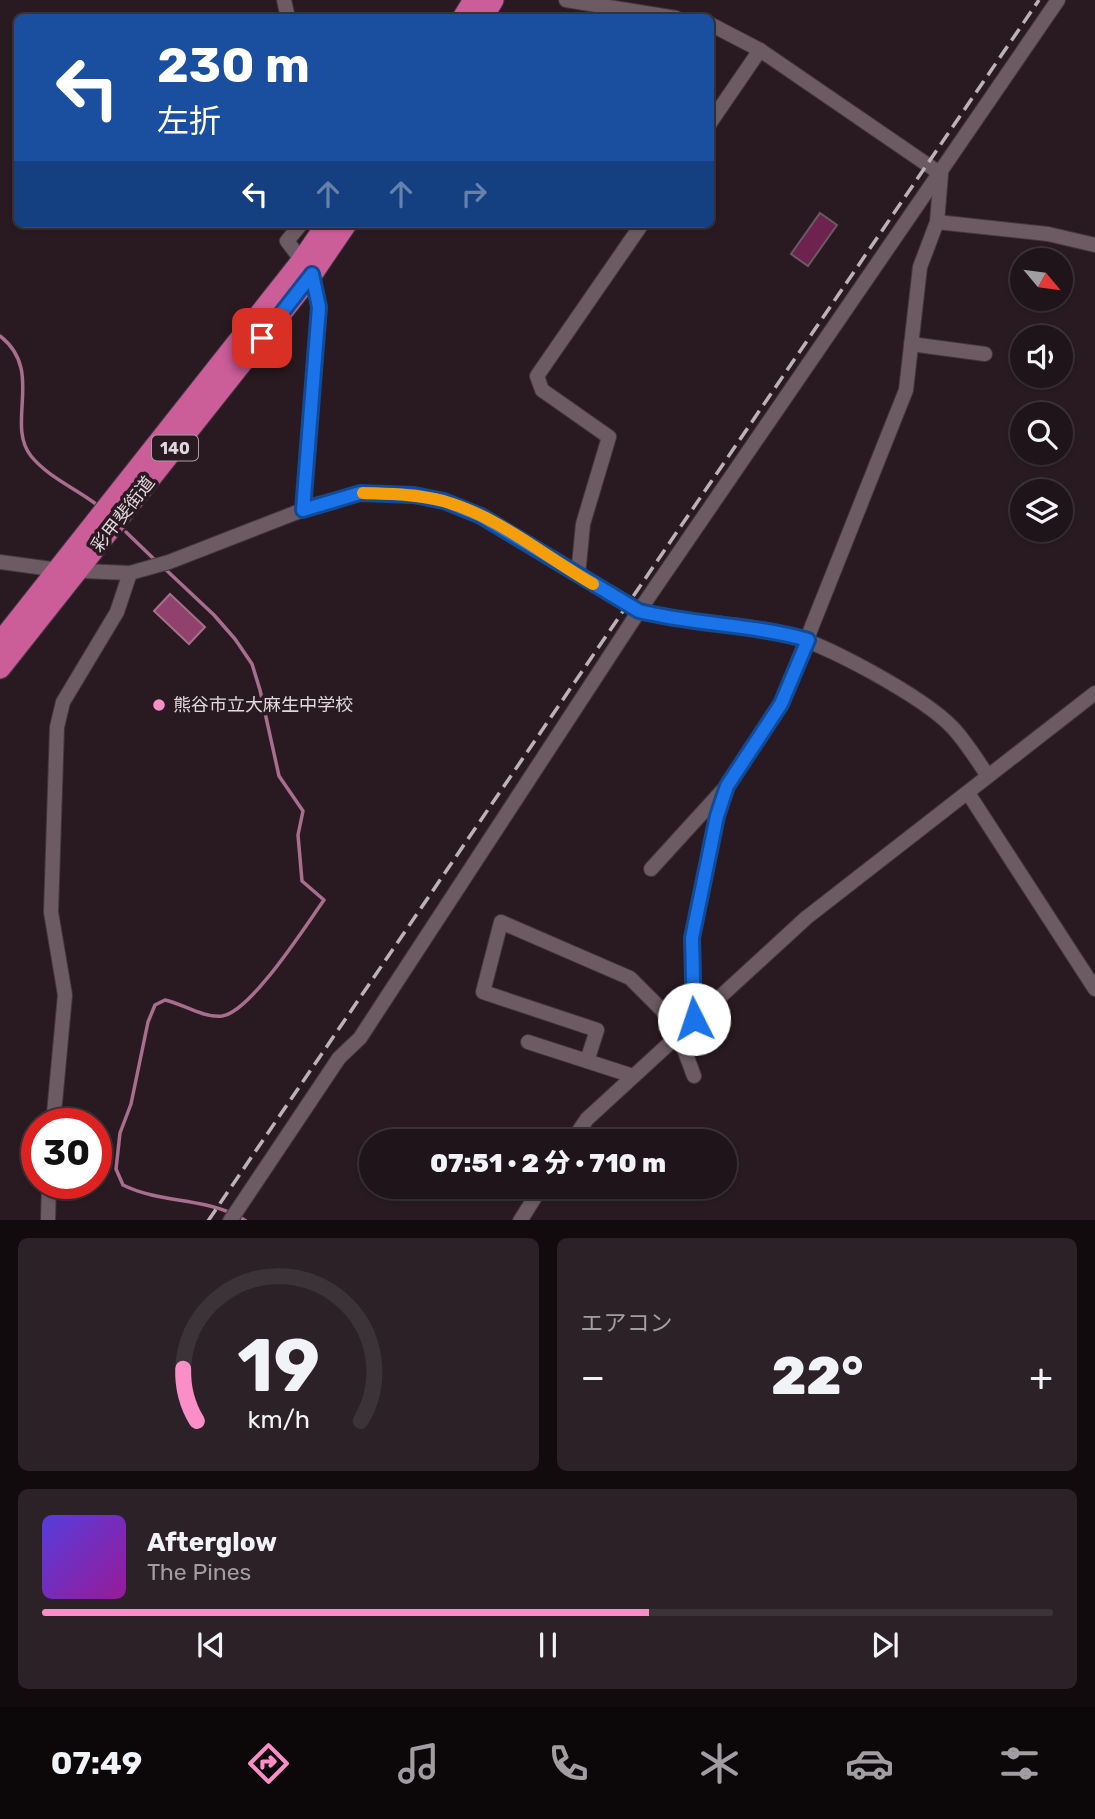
<!DOCTYPE html>
<html lang="ja">
<meta charset="utf-8">
<style>
body{margin:0;font-family:Rubik,"Noto Sans JP",sans-serif;background:#2c2126;color:#f1f3f6;height:100vh;display:flex;flex-direction:column;font-size:26px;white-space:nowrap}
*{box-sizing:border-box;margin:0}
p{font-size:23px;color:#a19ea2}
.icon{flex:none;width:38px;height:38px;fill:none;stroke:currentColor;stroke-width:2;stroke-linecap:round;stroke-linejoin:round}
.map{position:relative;height:1220px;overflow:hidden}
.drawer{display:flex;flex-direction:column;gap:18px;padding:18px;background:#110b0e;flex:1}
.drawer>*{flex:none}
.banner{position:absolute;left:14px;top:14px;width:700px;height:214px;border-radius:10px;box-shadow:0 2px 5px #0004,0 0 0 2px #3c3338;background:#1a4fa0;color:#fff;overflow:hidden}
.needle{width:46px;rotate:119deg}
.controls{position:absolute;left:1010px;top:248px;display:grid;gap:14px}
.controls a{display:grid;place-items:center;width:63px;height:63px;border-radius:50%;background:#1f1419;box-shadow:0 2px 5px #0004,0 0 0 2px #3c3338;font-size:35px}
.speed{position:absolute;left:21px;top:1108px;display:flex;gap:14px;font-size:35px;font-weight:700;text-align:center}
.speed>*{display:grid;place-content:center;width:91px;height:91px;border-radius:50%;background:#1f1419;box-shadow:0 2px 5px #0004,0 0 0 2px #3c3338;line-height:1}
.speed .limit{border:10px solid #d22;background:#fff;color:#111}
.pin{position:absolute;display:grid;place-items:center;width:60px;height:60px;color:#fff;margin:-30px;border-radius:14px;box-shadow:0 4px 10px #0006}
.me{position:absolute;width:77px;margin:-38px;rotate:356deg;stroke-linejoin:round;filter:drop-shadow(0 0 5px #0008)}
.turn{display:flex;align-items:center;gap:24px;height:147px;padding:0 28px;font-size:32px}
.turn .icon{width:91px;height:91px;stroke-width:2.5}
.turn b{display:block;font-size:49px;line-height:60px}
.lanes{display:flex;align-items:center;height:66px;padding:0 28px;background:#0003;justify-content:center;gap:35px;direction:ltr}
.lanes .off{opacity:.35}
.big{font-size:52px;font-weight:800;line-height:1.1}
.drawer .card{flex:1;display:flex;flex-direction:column;justify-content:center;gap:10px;min-width:0;padding:0 24px;border-radius:10px;background:#2c2126}
.drawer .dial{align-items:center;gap:0}
.dial svg{height:182px;overflow:visible;fill:none;stroke:#3c3338;stroke-width:7;stroke-linecap:round;text-anchor:middle}
.dial text{fill:#f1f3f6;stroke:none}
.song{display:flex;align-items:center;gap:21px}
.cover{width:84px;height:84px;border-radius:10px;background:linear-gradient(135deg,hsl(250 70% 55%),hsl(300 70% 35%))}
.played{height:7px;border-radius:4px;background:linear-gradient(90deg,#fa8fc7 60%,#3c3338 60%)}
.keys{display:flex;justify-content:space-around;direction:ltr}
.heat{display:flex;justify-content:space-between;align-items:center;font-size:38px;direction:ltr}
.drawer .tiles{flex:1;display:grid;gap:18px;grid-template-columns:1fr 1fr}
.card:last-child{grid-column:span 2}
.trip{position:absolute;left:359px;top:1129px;width:378px;height:70px;border-radius:35px;background:#1f1419;box-shadow:0 2px 5px #0004,0 0 0 2px #3c3338;font-weight:800;line-height:70px;text-align:center}
.menu{display:flex;height:112px;justify-content:space-around;align-items:center;background:#0c080a;color:#a19ea2}
.menu .icon{width:49px;height:49px}
.menu .on{color:#fa8fc7}
.menu b{font-size:32px;color:#f1f3f6}
.map>svg:first-child{display:block}
.water{fill:#90416c;stroke:#a86e8d;stroke-width:2}
.lines{fill:none;stroke-linecap:round;stroke-linejoin:round}
.stream{stroke:#a86e8d;stroke-width:3.5}
.building{fill:#6e224e;stroke:#6c5a62;stroke-width:2}
.minor-casing{stroke:#43373d;stroke-width:16}
.highway-casing{stroke:#43373d;stroke-width:23}
.minor{stroke:#6d5b64;stroke-width:14}
.highway{stroke:#cb5d99;stroke-width:21}
.rail{stroke:#bcb1b6;stroke-width:3.5;stroke-dasharray:14 7;stroke-linecap:butt}
.route-casing{stroke:#114b97;stroke-width:18}
.route{stroke:#1a73e8;stroke-width:12}
.slow{stroke:#f59e0b;stroke-width:12}
.poi-dot{fill:#fa8fc7;stroke:#291a21;stroke-width:2.5}
.labels{text-anchor:middle;stroke-width:7;stroke-linejoin:round;paint-order:stroke}
.shield{fill:#291a21;stroke:#aa9ea3;stroke-width:2}
.shield-label{font-size:16px;font-weight:bold;fill:#e1d7db}
.street-label{font-size:18px;fill:#e1d7db;stroke:#291a21}
.poi-label{font-size:18px;fill:#e1d7db;stroke:#291a21;text-anchor:start}
</style>
<div class="map">
<svg width="1095" height="1221" viewBox="0 0 1095 1221">
<rect width="100%" height="100%" fill="#291a21"/>
<polygon class="water" points="170,594 205,627 189,644 154,611"/>
<g class="lines">
<g class="stream">
<path d="M0,336C45,371 5,423 31,456C48,477 75,488 96,504"/>
<polyline points="126,532 157,562"/>
<path d="M163,567L214,615L235,639L252,664L260,690L279,776L303,811L298,835L302,881L324,900C306,925 251,1012 222,1016C203,1018 183,1004 165,1000L155,1005L148,1022L131,1104L120,1133L116,1169L123,1185C157,1202 197,1198 231,1213"/>
<polyline points="238,1216 246,1221"/>
</g>
</g>
<polygon class="building" points="820,213 837,225 808,266 791,254"/>
<g class="lines">
<g class="minor-casing">
<g id="minor">
<polyline points="284,0 288,18"/>
<polyline points="566,0 676,18"/>
<polyline points="710,123 760,50"/>
<polyline points="937,222 1048,234 1095,245"/>
<polyline points="301,224 287,241 312,274 319,307 303,510"/>
<polyline points="911,344 985,354"/>
<path d="M0,562L59,570L130,573L169,562L318,504L360,493L414,495L444,501L481,516L639,611C686,623 734,622 782,633C822,641 925,698 953,728C966,742 977,760 988,776"/>
<polyline points="578,575 583,524 609,437 542,390 537,376 642,224"/>
<polyline points="968,793 1095,989"/>
<polyline points="651,869 723,790"/>
<polyline points="694,1019 692,938 717,816 727,786 781,704 906,390 920,267 937,222 941,174 760,50 710,24"/>
<polyline points="528,1042 633,1076"/>
<polyline points="587,1061 597,1030 483,992 501,922 630,978 662,1010 678,1033 694,1076"/>
<polyline points="53,1124 65,995 51,912 57,727 63,702 117,612 130,573"/>
<polyline points="572,1141 587,1119 806,918 1095,693"/>
<polyline points="48,1221 49,1183"/>
<polyline points="230,1221 339,1058 360,1038 639,611 1058,0"/>
<polyline points="520,1221 542,1186"/>
</g>
</g>
<g class="highway-casing">
<g id="highway">
<polyline points="463,18 474,0"/>
<polyline points="482,18 493,0"/>
<polyline points="0,643 301,262 327,224"/>
<polyline points="0,668 312,274 346,224"/>
</g>
</g>
<use href="#minor" class="minor"/>
<use href="#highway" class="highway"/>
<polyline class="rail" points="208,1221 1039,0"/>
</g>
<g class="lines">
<g class="route-casing">
<path id="route" d="M262,338L312,274L319,307L303,510L360,493L414,495L444,501L481,516L639,611C695,625 752,624 808,640L781,704L727,786L717,816L692,938L694,1019"/>
</g>
<use href="#route" class="route"/>
<path class="slow" d="M363,493C390,494 417,494 443,501C498,516 544,556 593,584"/>
</g>
<circle class="poi-dot" cx="159" cy="705" r="7"/>
<g class="labels">
<rect class="shield" x="152" y="435.5" width="46" height="25" rx="5"/>
<g class="shield-label">
<text x="175" y="454">140</text>
</g>
<g class="street-label">
<text transform="translate(123 514) rotate(-52)" y="6">彩甲斐街道</text>
</g>
<g class="poi-label">
<text x="173" y="711">熊谷市立大麻生中学校</text>
</g>
</g>
</svg>
<div class="controls">
<a><svg class="needle" viewBox="-14 -14 28 28"><path d="M0-13l5 13h-10z" fill="#e53935"/><path d="M0 13l5-13h-10z" fill="#a19ea2"/></svg></a>
<a><svg class="icon" aria-label="sound" viewBox="0 0 24 24"><path d="M4 9h4l5-4v14l-5-4H4zM17 9q2 3 0 6"/></svg></a>
<a><svg class="icon" aria-label="search" viewBox="0 0 24 24"><circle cx="10" cy="10" r="6"/><path d="M15 15l6 6"/></svg></a>
<a><svg class="icon" aria-label="layers" viewBox="0 0 24 24"><path d="M12 4l9 5-9 5-9-5zM3 14l9 5 9-5"/></svg></a>
</div>
<div class="speed"><div class="limit">30</div></div>
<div class="pin" style="left:262px;top:338px;background:#d93025"><svg class="icon" aria-label="arrive" viewBox="0 0 24 24"><path d="M6 21V4h12l-3 4 3 4H6"/></svg></div>
<svg class="me" style="left:694px;top:1019px" viewBox="-20 -20 40 40"><circle r="19" fill="#fff"/><path d="M0-13L10 11 0 6-10 11z" fill="#1a73e8"/></svg>
<div class="trip">07:51 · 2 分 · 710 m</div>
<div class="banner">
<div class="turn"><svg class="icon" aria-label="left" viewBox="0 0 24 24"><path d="M17 20v-9H6M10 6l-5 5 5 5"/></svg><div><b>230 m</b>左折</div></div>
<div class="lanes"><svg class="icon" aria-label="left" viewBox="0 0 24 24"><path d="M17 20v-9H6M10 6l-5 5 5 5"/></svg><svg class="icon off" aria-label="ahead" viewBox="0 0 24 24"><path d="M12 20V5M6 11l6-6 6 6"/></svg><svg class="icon off" aria-label="ahead" viewBox="0 0 24 24"><path d="M12 20V5M6 11l6-6 6 6"/></svg><svg class="icon off" aria-label="right" viewBox="0 0 24 24"><path d="M7 20v-9h11M14 6l5 5-5 5"/></svg></div>
</div>
</div>
<section class="drawer">
<div class="tiles">
<div class="card dial"><svg viewBox="0 0 100 80">
<path d="M14 69A42 42 0 1 1 86 69"/>
<path d="M14 69A42 42 0 0 1 8 46" stroke="#fa8fc7"/>
<text x="50" y="56" font-size="32" font-weight="700">19</text>
<text x="50" y="72" font-size="11">km/h</text>
</svg></div>
<div class="card"><p>エアコン</p>
<div class="heat"><a>−</a><b class="big">22°</b><a>+</a></div>
</div>
<div class="card">
<div class="song"><i class="cover"></i><div><b>Afterglow</b><p>The Pines</p></div></div>
<div class="played"></div>
<div class="keys"><svg class="icon" aria-label="previous" viewBox="0 0 24 24"><path d="M18 5L8 12l10 7zM5 5v14"/></svg><svg class="icon" aria-label="pause" viewBox="0 0 24 24"><path d="M8 5v14M16 5v14"/></svg><svg class="icon" aria-label="next" viewBox="0 0 24 24"><path d="M6 5l10 7-10 7zM19 5v14"/></svg></div>
</div>
</div>
</section>
<nav class="menu">
<b>07:49</b>
<svg class="icon on" aria-label="directions" viewBox="0 0 24 24"><path d="M12 3l9 9-9 9-9-9zM9 14v-3h6M13 9l2 2-2 2"/></svg>
<svg class="icon" aria-label="music" viewBox="0 0 24 24"><path d="M9 18V5l10-2v13"/><circle cx="6" cy="18" r="3"/><circle cx="16" cy="16" r="3"/></svg>
<svg class="icon" aria-label="phone" viewBox="0 0 24 24"><path d="M5 4h4l2 5-3 2q2 4 5 5l2-3 5 2v4C11 20 4 13 5 4z"/></svg>
<svg class="icon" aria-label="climate" viewBox="0 0 24 24"><path d="M12 3v18M4 7l16 10M4 17L20 7"/></svg>
<svg class="icon" aria-label="car" viewBox="0 0 24 24"><path d="M5 17H2v-5l4-1 3-4h7l3 4 3 1v5h-3M9 17h6M6 11h13"/><circle cx="7" cy="17" r="2"/><circle cx="17" cy="17" r="2"/></svg>
<svg class="icon" aria-label="filters" viewBox="0 0 24 24"><path d="M4 7h16M4 17h16"/><circle cx="9" cy="7" r="2"/><circle cx="15" cy="17" r="2"/></svg>
</nav>
